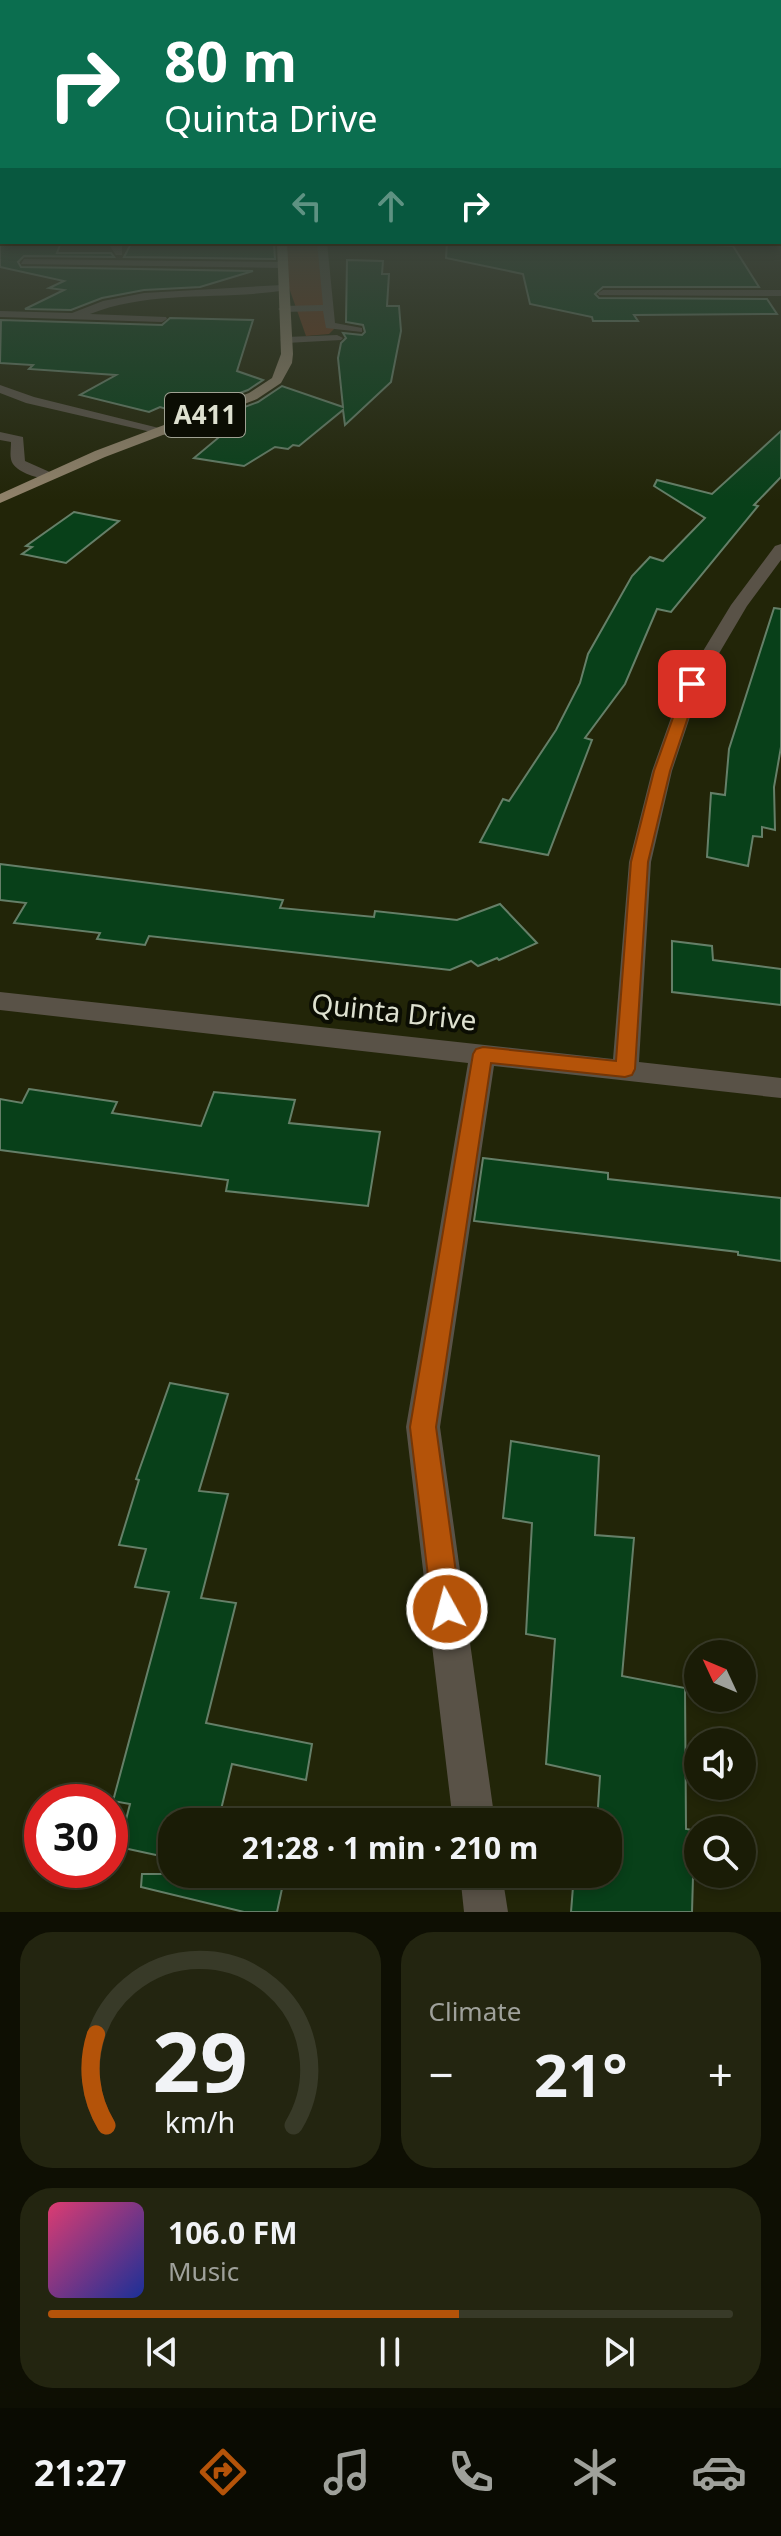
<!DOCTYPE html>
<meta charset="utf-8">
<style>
body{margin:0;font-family:"Noto Sans",sans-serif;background:#232510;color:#f1f3f6;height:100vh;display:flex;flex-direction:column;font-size:30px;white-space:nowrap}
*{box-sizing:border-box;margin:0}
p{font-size:26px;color:#9fa19b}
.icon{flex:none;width:44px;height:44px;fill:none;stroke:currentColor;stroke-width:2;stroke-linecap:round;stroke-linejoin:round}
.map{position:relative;height:1912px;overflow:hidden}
.side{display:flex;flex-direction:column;gap:20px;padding:20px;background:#0e0f03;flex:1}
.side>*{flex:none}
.banner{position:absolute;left:0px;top:0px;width:782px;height:244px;box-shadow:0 4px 12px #0003,0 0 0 2px #383a28;background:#0b6e4f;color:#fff;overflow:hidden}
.needle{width:52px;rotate:314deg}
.fabs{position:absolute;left:684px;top:1640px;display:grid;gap:16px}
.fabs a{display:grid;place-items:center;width:72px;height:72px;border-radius:50%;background:#1a1c06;box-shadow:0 4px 12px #0003,0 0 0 2px #383a28;font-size:40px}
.speed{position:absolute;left:24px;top:1784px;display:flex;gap:16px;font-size:40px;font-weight:700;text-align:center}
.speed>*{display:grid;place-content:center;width:104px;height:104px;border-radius:50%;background:#1a1c06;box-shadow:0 4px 12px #0003,0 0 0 2px #383a28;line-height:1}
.speed .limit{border:12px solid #d22;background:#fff;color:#111}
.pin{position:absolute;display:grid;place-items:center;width:68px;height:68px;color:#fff;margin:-34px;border-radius:16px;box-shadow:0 4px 12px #0006}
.me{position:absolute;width:88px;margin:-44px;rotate:353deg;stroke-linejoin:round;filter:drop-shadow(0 0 6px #0008)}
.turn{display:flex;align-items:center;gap:28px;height:168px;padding:0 32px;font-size:36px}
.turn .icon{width:104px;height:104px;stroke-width:2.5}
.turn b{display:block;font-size:56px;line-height:68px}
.lanes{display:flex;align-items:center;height:76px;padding:0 32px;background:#0003;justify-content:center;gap:40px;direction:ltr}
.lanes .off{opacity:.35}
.big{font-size:60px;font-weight:700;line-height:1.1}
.side .widget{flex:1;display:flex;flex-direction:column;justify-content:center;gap:12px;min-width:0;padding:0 28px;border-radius:32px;background:#232510}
.side .dial{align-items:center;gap:0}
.dial svg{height:208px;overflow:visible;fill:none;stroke:#383a28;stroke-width:7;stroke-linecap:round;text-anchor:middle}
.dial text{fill:#f1f3f6;stroke:none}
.song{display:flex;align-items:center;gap:24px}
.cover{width:96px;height:96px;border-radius:12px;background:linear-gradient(135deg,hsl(340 70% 55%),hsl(230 70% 35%))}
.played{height:8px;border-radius:4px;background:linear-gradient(90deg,#b45309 60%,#383a28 60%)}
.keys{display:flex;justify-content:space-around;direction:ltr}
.heat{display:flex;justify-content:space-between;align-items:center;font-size:44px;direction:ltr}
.side .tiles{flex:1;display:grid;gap:20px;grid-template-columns:1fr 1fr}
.widget:last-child{grid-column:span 2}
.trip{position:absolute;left:158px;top:1808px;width:464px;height:80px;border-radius:32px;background:#1a1c06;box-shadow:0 4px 12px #0003,0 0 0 2px #383a28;font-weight:700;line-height:80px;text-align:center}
.tabs{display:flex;height:128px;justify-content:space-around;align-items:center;background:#0a0b02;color:#9fa19b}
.tabs .icon{width:56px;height:56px}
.tabs .on{color:#b45309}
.tabs b{font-size:36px;color:#f1f3f6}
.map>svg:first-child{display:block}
.forest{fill:#6b3618}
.building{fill:#084019;stroke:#657f68;stroke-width:2}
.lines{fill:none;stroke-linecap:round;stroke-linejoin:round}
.minor{fill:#595247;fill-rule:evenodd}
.major{fill:#90826a;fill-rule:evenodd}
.route{fill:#b45309;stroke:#753606;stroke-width:2}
.labels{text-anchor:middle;stroke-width:8;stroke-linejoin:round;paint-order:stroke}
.shield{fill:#0b0d03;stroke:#9fa192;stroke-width:2}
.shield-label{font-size:26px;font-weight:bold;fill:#dee1d0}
.street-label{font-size:28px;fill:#dee1d0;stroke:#0b0d03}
</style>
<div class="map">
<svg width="781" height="1912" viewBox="0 0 781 1912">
<rect width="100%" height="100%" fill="#222508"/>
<polygon class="forest" points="282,242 322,242 334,329 329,334 306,336 281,265"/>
<g class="building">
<polygon points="0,242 61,242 57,253 111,253 114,257 24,256 18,262 21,267 253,271 200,287 144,290 102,298 71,310 25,309 64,290 49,288 64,281 0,267"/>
<polygon points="132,242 274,244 275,259 124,257"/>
<polygon points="447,242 658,242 733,246 759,287 603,287 595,294 599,298 767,299 777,314 634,315 638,321 593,321 592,317 530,304 523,274 446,258"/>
<polygon points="347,260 383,261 382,274 389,274 387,306 399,306 401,331 391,382 345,425 343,410 299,446 293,445 288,449 275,447 244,466 194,458 230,428 207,421 258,402 282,386 343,407 338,358 341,343 346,338 343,333 362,335 365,332 363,325 346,322"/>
<polygon points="170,318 253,320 237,371 263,380 248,390 184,414 160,407 149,412 80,395 116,375 29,369 33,365 0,363 1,320 162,325"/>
<polygon points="781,431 781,477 754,505 758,506 671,612 657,609 625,684 585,738 592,740 548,855 480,842 503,799 509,801 556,730 580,683 588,654 632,576 650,557 663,561 705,518 654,486 657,480 712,494"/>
<polygon points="74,512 119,521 66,563 22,554 32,547 26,546"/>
<polygon points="774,608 781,609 781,747 774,787 775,830 762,827 762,837 753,836 748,866 707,857 711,793 725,795 729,749"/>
<polygon points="0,864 283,900 280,908 374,917 375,911 457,920 500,904 537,943 499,960 497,958 478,966 471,961 450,970 149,936 145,945 97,939 100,933 14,923 26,903 0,900"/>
<polygon points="672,941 712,946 713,960 781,969 781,1005 672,992"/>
<polygon points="29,1089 117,1102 112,1113 201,1126 214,1092 295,1100 289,1123 380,1132 368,1206 226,1191 228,1180 0,1150 0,1099 22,1103"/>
<polygon points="483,1158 608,1173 608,1179 781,1198 781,1261 738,1255 738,1252 474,1221"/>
<polygon points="170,1383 228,1394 199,1491 228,1494 201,1598 236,1603 206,1723 312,1744 306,1780 232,1764 218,1822 172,1822 172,1874 244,1874 283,1884 277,1912 244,1912 141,1887 142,1874 166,1874 170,1858 119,1847 130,1804 113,1801 169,1592 135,1587 146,1549 119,1545 139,1480 136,1479"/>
<polygon points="511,1441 599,1456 595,1535 634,1538 622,1676 685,1688 686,1829 698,1831 698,1878 693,1877 692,1912 571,1912 574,1874 608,1874 608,1822 597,1822 600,1776 546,1764 555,1639 526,1634 532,1523 503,1518"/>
</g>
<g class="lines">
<g class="minor">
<polygon points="780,237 781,243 777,242 780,242"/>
<polygon points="107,242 118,242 122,246 122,255 116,255"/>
<polygon points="317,242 327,242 335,323 362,328 362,332 326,328 323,311 283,312 278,309 283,306 323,305"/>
<polygon points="24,259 281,262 286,265 281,268 21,264"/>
<path d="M282,285L287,288L286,290C221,301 152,289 90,314L166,317L167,319L162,322L0,317V311L72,313L103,301L144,293Z"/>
<polygon points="603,290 781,290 781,296 599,295 598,293"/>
<polygon points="337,335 343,338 341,340 286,343 280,340 286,337"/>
<polygon points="0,385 34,397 171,431 164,435 26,403 0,393"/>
<path d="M0,432L23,437L25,461L52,473V479C41,480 19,473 13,464C9,458 11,450 11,442L0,440Z"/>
<polygon points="781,544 781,560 747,606 701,684 672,771 651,862 639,1062 781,1078 781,1098 494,1066 440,1427 495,1822 453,1822 406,1427 468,1063 0,1010 0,992 613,1059 629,862 652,771 683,684 731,605 775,546"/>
<polygon points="460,1874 502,1874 508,1912 464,1912"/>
</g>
<polygon class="major" points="277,242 287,242 293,354 292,363 281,383 257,399 105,457 0,503 0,494 95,451 249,393 272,378 281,354"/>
</g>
<linearGradient id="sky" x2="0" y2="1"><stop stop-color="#131404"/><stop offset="0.47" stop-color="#3e463d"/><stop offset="1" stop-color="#3e463d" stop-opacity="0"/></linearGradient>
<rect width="781" height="501" fill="url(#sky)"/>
<polygon class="route" points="692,680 699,684 670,771 648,862 635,1069 632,1075 625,1077 491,1063 436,1427 461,1609 457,1619 447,1623 437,1619 432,1609 410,1427 473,1054 476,1049 483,1047 616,1061 631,862 654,771 685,684"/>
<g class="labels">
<rect class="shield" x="165" y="393" width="80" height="44" rx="6"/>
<g class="shield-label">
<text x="205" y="424">A411</text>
</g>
<g class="street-label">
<text transform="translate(394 1012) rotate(6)" y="10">Quinta Drive</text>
</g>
</g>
</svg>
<div class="fabs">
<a><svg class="needle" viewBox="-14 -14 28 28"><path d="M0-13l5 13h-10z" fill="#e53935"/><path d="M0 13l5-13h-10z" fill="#9fa19b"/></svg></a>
<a><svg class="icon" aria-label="sound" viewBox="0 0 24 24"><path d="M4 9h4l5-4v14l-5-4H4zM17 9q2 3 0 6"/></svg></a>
<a><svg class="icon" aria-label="search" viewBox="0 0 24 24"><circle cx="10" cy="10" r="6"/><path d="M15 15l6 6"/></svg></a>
</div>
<div class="speed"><div class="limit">30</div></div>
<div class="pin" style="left:692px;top:684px;background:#d93025"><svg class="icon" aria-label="arrive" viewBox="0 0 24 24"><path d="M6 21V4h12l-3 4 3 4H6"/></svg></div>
<svg class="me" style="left:447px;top:1609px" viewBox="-20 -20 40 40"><circle r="17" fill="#b45309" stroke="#fff" stroke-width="3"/><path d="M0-11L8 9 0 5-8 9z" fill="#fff"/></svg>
<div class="trip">21:28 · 1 min · 210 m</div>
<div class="banner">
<div class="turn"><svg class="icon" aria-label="right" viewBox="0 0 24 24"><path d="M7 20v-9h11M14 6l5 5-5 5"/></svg><div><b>80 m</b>Quinta Drive</div></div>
<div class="lanes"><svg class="icon off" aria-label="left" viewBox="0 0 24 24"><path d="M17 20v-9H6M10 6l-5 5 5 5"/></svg><svg class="icon off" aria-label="ahead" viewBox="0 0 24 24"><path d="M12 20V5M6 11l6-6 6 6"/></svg><svg class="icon" aria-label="right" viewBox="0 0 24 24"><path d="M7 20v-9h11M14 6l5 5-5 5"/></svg></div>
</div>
</div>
<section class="side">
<div class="tiles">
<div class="widget dial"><svg viewBox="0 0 100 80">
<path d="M14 69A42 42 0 1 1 86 69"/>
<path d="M14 69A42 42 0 0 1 10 34" stroke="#b45309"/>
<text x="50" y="56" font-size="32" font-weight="700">29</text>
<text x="50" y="72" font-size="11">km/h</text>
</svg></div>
<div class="widget"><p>Climate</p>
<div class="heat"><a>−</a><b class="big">21°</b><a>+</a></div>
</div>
<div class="widget">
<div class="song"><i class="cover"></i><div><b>106.0 FM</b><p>Music</p></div></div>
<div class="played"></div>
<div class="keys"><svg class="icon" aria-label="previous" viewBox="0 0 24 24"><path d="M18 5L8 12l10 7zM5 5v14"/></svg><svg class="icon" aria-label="pause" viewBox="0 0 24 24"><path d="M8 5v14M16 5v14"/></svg><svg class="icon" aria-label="next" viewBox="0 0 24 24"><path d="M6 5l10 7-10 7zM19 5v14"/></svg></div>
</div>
</div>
</section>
<nav class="tabs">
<b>21:27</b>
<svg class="icon on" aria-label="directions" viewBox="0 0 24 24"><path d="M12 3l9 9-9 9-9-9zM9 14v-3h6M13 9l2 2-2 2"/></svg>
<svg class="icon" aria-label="music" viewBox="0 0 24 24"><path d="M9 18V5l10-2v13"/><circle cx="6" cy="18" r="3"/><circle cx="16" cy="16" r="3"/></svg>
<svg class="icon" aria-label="phone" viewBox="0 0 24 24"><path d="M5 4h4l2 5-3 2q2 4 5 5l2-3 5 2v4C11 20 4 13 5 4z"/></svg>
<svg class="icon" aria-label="climate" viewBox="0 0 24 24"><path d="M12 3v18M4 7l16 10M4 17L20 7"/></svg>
<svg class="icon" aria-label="car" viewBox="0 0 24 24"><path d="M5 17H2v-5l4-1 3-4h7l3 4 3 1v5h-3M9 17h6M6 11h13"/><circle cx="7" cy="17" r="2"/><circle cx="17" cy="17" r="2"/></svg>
</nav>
